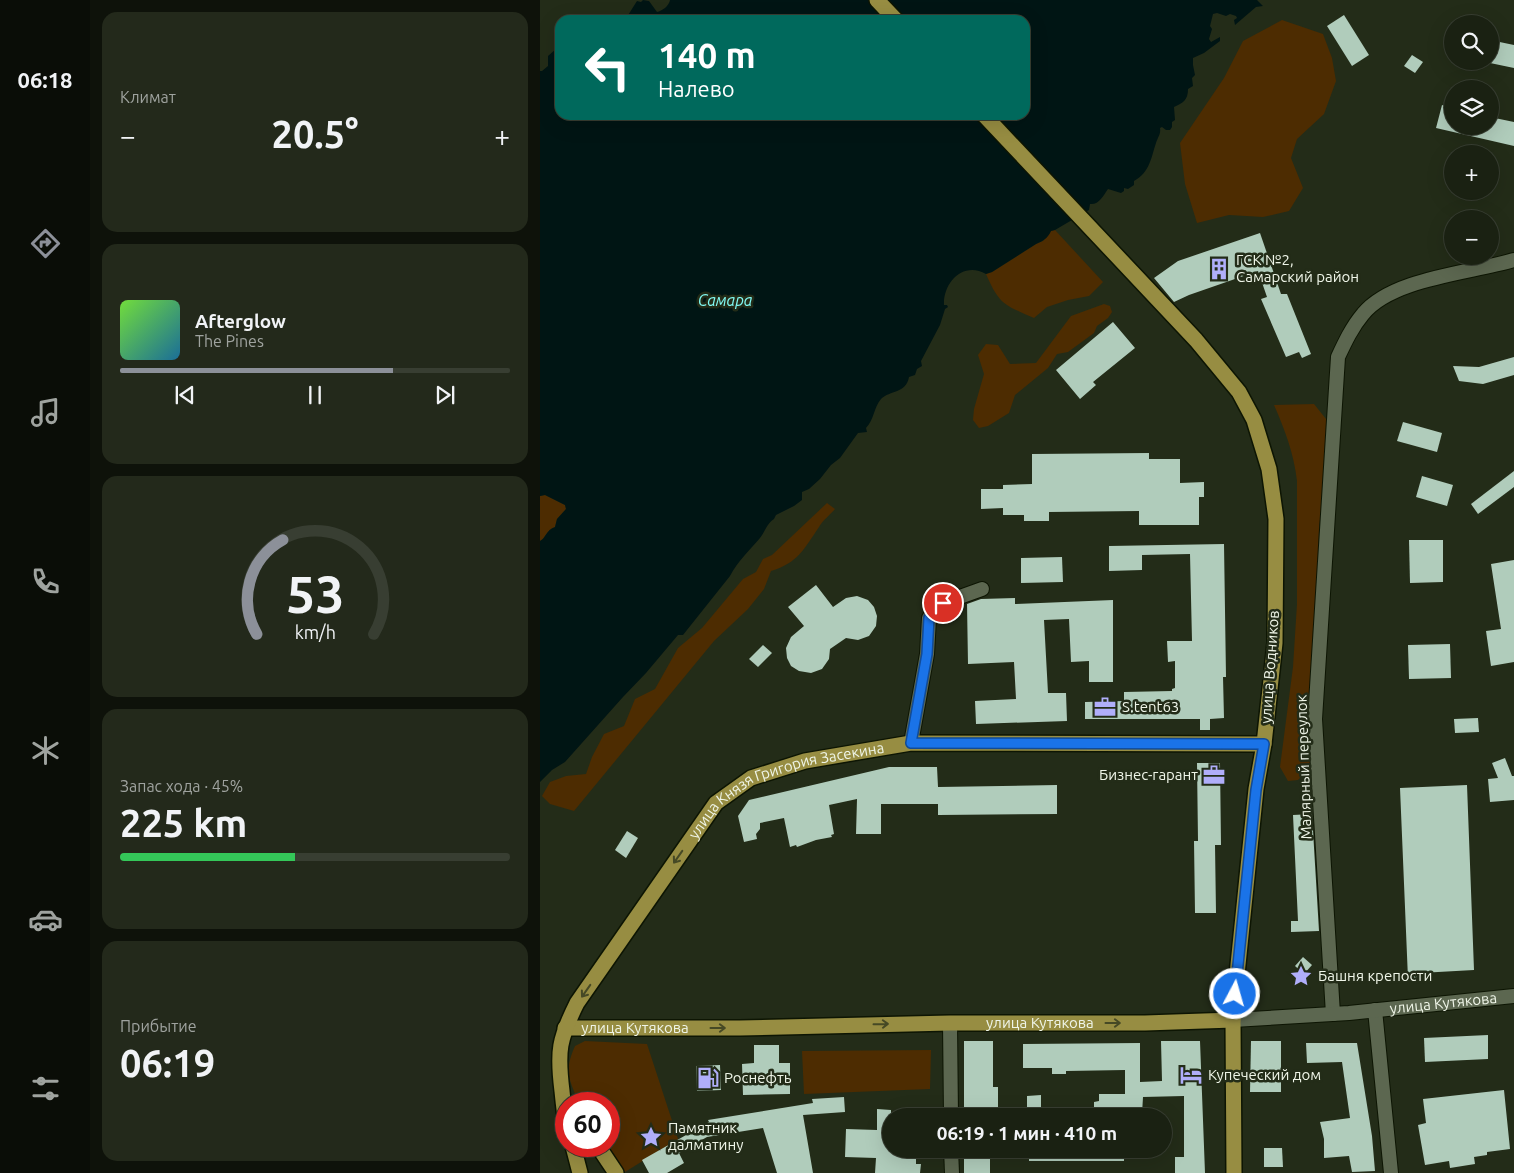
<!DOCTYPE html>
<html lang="ru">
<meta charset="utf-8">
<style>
body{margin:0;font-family:Ubuntu,sans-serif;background:#23291b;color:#f1f3f6;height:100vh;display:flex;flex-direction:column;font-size:19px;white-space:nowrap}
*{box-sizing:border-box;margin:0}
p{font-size:16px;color:#9fa39f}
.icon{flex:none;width:28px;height:28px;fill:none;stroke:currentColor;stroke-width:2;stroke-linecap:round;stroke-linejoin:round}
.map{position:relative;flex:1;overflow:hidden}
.details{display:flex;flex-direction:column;gap:12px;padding:12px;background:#0e120a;width:450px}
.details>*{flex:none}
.hud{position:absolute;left:15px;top:15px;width:475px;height:105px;border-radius:15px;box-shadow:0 5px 20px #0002,0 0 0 1px #383e32;background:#00695c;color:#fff;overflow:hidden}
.tools{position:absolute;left:904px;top:15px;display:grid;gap:10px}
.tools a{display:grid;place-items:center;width:55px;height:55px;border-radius:50%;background:#1a2112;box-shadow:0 5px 20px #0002,0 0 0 1px #383e32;font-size:25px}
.speed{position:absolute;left:15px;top:1092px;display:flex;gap:10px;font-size:25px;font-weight:700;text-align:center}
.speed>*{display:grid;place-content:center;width:65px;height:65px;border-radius:50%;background:#1a2112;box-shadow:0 5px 20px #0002,0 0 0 1px #383e32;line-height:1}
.speed .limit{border:8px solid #d22;background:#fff;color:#111}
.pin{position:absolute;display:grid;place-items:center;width:42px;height:42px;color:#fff;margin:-21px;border:2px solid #fff;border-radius:50%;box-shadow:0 1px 5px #0007}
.me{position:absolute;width:55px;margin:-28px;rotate:6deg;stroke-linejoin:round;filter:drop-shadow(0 0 4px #0008)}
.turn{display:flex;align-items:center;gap:18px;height:105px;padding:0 20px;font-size:22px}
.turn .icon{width:65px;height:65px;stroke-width:2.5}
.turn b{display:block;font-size:35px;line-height:42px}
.big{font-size:38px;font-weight:700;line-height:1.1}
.details .widget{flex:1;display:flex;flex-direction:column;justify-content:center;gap:8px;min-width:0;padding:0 18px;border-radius:15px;background:#23291b}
.details .dial{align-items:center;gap:0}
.dial svg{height:130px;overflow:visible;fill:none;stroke:#383e32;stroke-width:7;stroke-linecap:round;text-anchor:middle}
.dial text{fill:#f1f3f6;stroke:none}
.song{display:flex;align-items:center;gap:15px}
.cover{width:60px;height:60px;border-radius:8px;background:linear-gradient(135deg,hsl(100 70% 55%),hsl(200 70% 35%))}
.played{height:5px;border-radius:2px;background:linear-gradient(90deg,#8c9099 70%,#383e32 70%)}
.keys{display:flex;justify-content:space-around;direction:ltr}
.heat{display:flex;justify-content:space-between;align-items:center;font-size:28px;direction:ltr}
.charge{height:8px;border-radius:4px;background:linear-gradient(90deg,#34c759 45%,#383e32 0)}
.trip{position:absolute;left:342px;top:1108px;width:290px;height:50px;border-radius:25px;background:#1a2112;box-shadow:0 5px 20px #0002,0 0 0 1px #383e32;font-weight:700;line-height:50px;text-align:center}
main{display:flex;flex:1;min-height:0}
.menu{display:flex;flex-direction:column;width:90px;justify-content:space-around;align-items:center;background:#0a0d07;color:#9fa39f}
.menu .icon{width:35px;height:35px}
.menu .selected{color:#8c9099}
.menu b{font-size:22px;color:#f1f3f6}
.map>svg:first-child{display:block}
.green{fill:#4d2c01}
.water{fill:#001514}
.building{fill:#b0ccbb}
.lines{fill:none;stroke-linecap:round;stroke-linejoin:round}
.minor-casing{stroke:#0d1503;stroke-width:16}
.major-casing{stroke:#0d1503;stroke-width:18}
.minor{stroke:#5c6750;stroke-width:14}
.major{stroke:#978d42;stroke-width:15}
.oneway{stroke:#464925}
.route-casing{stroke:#114b97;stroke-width:12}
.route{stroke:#1a73e8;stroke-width:9}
.labels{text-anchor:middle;stroke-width:5;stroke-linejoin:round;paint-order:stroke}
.poi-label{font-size:15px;fill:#eff5e8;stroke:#232c18;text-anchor:start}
.street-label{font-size:15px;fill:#eff5e8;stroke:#232c18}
.water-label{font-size:16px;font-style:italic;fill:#81f9f2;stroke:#232c18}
</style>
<main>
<nav class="menu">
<b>06:18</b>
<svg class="icon selected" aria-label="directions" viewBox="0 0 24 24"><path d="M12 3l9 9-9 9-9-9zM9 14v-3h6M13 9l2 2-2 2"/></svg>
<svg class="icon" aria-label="music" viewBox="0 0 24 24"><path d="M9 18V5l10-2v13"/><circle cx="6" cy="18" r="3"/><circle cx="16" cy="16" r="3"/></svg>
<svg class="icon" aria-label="phone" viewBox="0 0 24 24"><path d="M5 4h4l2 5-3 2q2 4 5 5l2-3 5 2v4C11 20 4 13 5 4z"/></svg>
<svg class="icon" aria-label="climate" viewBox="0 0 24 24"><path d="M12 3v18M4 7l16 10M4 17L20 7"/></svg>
<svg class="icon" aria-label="car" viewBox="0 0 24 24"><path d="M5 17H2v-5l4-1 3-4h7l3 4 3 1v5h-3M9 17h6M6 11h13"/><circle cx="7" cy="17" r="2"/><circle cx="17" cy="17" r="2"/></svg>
<svg class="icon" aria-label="filters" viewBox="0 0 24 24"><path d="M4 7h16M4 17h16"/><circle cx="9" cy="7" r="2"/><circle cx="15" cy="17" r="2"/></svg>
</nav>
<section class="details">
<div class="widget"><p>Климат</p>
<div class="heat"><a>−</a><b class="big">20.5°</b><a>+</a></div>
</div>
<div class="widget">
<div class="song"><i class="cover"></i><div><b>Afterglow</b><p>The Pines</p></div></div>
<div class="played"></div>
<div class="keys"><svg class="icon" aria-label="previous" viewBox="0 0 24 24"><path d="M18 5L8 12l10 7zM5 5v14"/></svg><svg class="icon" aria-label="pause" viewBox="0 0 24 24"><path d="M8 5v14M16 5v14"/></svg><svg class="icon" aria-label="next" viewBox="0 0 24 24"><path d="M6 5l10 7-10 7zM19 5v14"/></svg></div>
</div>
<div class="widget dial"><svg viewBox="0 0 100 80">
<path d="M14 69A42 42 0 1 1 86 69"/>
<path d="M14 69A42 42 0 0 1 30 11" stroke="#8c9099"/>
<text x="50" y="56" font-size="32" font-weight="700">53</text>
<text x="50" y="72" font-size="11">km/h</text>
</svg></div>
<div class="widget"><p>Запас хода · 45%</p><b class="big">225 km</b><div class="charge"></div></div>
<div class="widget"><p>Прибытие</p><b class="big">06:19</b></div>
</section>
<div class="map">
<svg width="974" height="1173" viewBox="0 0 974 1173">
<rect width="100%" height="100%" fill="#232c18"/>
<g class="green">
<polygon points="742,20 783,34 792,58 796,81 784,114 757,139 751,158 763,188 749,211 723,217 689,215 657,223 645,184 640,143 684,78 703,41"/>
<path d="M515,230L563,282L549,296L528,300L507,307L494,318C464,305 459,304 446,274L452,272L496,244L503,241L511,231Z"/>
<polygon points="564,304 570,306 572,312 568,318 557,326 554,333 528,352 517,354 508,368 475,395 469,413 448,426 439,428 433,420 434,409 444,374 438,355 446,344 458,345 470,364 496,363 531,316"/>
<path d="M774,404L790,424L787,464L779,528L777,610L779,748L771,766L758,780L748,781L740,767L753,667L757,604V481C754,454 745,430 734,405Z"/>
<path d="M5,495L25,505L26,509L17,519L15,527C5,531 7,537 0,541V496Z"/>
<path d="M287,503L295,509C290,515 283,520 279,527C264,549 258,563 231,571L224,589L208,609L174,641L34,811L10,804L2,796L10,782L26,776L46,774L52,757L64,734L84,726L95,699L115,689L138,648L162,628L203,579L216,572L223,559L232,555Z"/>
<path d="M45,1041L107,1044L138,1139L85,1172L64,1146H69V1104H39C30,1079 23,1073 35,1046Z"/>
<polygon points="391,1050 390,1089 264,1094 262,1051"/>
</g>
<path class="water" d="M103,0L109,1L117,12C122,11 129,6 130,0H717L723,6L716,7L695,25L694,20L697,18L696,16L690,14L686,16L677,13L673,14L670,26L672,29L669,39L671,42L680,37V41L664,53L653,58V65L655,75L652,78L653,86L648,89C648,100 643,103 634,107L635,120L632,122V127L630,130H626L622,127L620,128C621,134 618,137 616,143C611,158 610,172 594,181V185L588,189L584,188V191L581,193L568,189C563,196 559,205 550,204L549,210L515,230L511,231C508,238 503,241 496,244L452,272L446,274C423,261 403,283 404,305H407L408,307L405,309L400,325L381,361L382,366L377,369L375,375L369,377C366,394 350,390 341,399C334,407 334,420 326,428L327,432L318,433L300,458L291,465L280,479L269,489L262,492V500L254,506L236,515L234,519C227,523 225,532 220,538C209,551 198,561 190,576L143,635H138L106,673L83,697L25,762L12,770L0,782V541C7,537 5,531 15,527L17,519L26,509L25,505L5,495L0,496V71H2L8,66V56L16,49L20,50V115H485V20H85L97,1L101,2Z"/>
<g class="building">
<polygon points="804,15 829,55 812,66 787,26"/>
<polygon points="950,40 974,45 974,68 950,63"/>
<polygon points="872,55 883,62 875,73 864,66"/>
<polygon points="902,105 912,108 912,126 950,126 950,117 974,122 974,146 896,128"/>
<polygon points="720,233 741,294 747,294 771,354 762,358 759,352 746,357 721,299 727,297 718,271 649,295 634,302 614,278 638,261"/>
<polygon points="573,322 595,348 553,382 556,385 540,399 516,370"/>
<polygon points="974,357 974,375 943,384 919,381 913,366 939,367"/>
<polygon points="863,422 902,433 897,452 857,441"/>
<polygon points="609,453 609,459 640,459 640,483 664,482 664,497 659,497 659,525 599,525 599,511 509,512 509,521 484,521 484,515 463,515 463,508 441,509 441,489 463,489 463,485 492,484 492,454"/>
<polygon points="974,471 974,487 938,514 931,504"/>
<polygon points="882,476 913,485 907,506 876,497"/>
<polygon points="869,540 903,540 903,582 870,583"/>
<polygon points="684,544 686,677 683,677 684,718 670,719 670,730 660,730 660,719 545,719 545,702 584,701 584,692 632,691 632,689 635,688 635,661 628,662 627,641 652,641 650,554 602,555 602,570 569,571 569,546"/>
<polygon points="522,557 523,582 481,583 481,558"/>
<polygon points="974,560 974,662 951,666 946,631 961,629 951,564"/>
<polygon points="276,585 293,607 306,598 317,596 328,600 334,607 337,616 336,626 329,636 318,640 306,638 290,649 289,659 282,669 271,673 259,671 251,666 247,658 246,648 251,637 264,626 248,607"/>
<polygon points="475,598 475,604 573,600 573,682 549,682 549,661 531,662 529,619 504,620 508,693 526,693 527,721 436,724 435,701 476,699 474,662 428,664 427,604 441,599"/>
<polygon points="910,644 911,678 869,679 868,645"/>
<polygon points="223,645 232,653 218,667 209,659"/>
<polygon points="938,718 939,732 915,733 914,719"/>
<polygon points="965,758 972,776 974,776 974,800 950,802 948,779 958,778 952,763"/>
<polygon points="657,763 680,763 681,845 675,845 676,913 655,913 654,841 658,841"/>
<polygon points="349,767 397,767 398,787 517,785 517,814 398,815 398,804 341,804 341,834 316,834 317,799 289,805 294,834 291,835 292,837 276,840 257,847 256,845 250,847 244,818 220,823 220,829 216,834 217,839 204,842 198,816 209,800"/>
<polygon points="927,785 934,970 880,973 880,978 868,979 860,788"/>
<polygon points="772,814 779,931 751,932 751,921 758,921 753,815"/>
<polygon points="87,831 98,838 86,858 75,850"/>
<polygon points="763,957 772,965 764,974 755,966"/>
<polygon points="948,1035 948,1059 885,1062 884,1038"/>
<polygon points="424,1041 453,1041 453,1087 458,1087 458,1113 448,1113 448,1116 424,1116"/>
<polygon points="621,1041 660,1041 665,1173 635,1173 635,1157 644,1157 644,1096 603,1097 602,1114 554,1113 554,1102 559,1101 559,1094 585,1094 585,1070 526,1071 526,1074 512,1074 512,1068 483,1068 483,1044 600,1043 600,1082 622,1081"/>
<polygon points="711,1041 741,1041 741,1092 710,1092"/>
<polygon points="766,1043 817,1043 832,1136 835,1171 812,1172 809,1156 784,1158 784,1139 780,1122 810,1118 802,1062 767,1063"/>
<polygon points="214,1045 239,1045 239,1063 250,1063 250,1094 203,1095 202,1064 214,1063"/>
<polygon points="180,1065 181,1090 157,1091 156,1066"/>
<polygon points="964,1090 970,1149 947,1152 947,1155 934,1157 935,1164 910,1168 909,1161 885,1165 878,1125 886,1123 883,1099"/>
<polygon points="501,1095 501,1116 487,1116 487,1096"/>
<polygon points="304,1097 305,1112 263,1115 273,1173 237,1173 223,1128 167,1137 139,1153 144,1163 127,1173 109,1173 102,1160 169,1122 168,1120 273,1103 272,1099"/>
<polygon points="337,1109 351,1110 351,1149 376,1149 376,1164 381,1164 380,1173 335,1173 336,1158 305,1157 306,1129 337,1130"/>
<polygon points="724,1148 742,1148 743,1167 724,1167"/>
<rect x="424" y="1149" width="26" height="24"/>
<rect x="489" y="1149" width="95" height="12"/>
</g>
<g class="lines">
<g class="minor-casing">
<g id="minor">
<polyline points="371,743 387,654 389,618 403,603 442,589"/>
<polyline points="835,1010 851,1173"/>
<path d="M793,1014L775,719L798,357C805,342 812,327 823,314C852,278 931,273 974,260"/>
<path id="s1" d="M693,1020L809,1013L974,996"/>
<polyline points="410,1023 411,1116"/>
<polyline points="411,1149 412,1173"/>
</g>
</g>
<g class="major-casing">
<g id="major">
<polyline points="337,0 356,20"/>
<polyline points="444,115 656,340 699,392 714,420 729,469 736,519 735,643 724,744 716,789 695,994 693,1020 694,1173"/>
<path id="s2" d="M25,1028H200L410,1023H605L693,1020"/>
<path id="s3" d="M26,1122C24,1112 23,1101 22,1091C17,1051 19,1039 37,1003L176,803L211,778L265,761L371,743L724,744"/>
<polyline points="33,1146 40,1173"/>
<polyline points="58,1146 76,1173"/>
</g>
</g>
<use href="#minor" class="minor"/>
<use href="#major" class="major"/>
</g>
<defs><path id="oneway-shaft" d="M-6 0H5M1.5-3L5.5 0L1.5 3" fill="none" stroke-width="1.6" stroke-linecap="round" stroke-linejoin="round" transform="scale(1.25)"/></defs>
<g class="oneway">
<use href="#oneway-shaft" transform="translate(138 857) rotate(125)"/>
<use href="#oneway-shaft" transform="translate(46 991) rotate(125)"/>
<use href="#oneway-shaft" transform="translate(573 1023)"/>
<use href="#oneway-shaft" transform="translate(341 1024) rotate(-1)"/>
<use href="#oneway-shaft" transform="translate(178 1028)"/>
</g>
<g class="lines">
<g class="route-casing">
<polyline id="route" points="403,603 389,618 387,654 371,743 724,744 716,790 695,994"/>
</g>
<use href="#route" class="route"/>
</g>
<defs>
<g id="building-bare" transform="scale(1.725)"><path d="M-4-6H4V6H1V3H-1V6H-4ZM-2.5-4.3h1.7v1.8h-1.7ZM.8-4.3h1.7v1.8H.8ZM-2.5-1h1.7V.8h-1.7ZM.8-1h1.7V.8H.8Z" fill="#b0aefa" stroke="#232c18" stroke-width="2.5" paint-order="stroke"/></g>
<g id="office-bare" transform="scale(1.725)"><path d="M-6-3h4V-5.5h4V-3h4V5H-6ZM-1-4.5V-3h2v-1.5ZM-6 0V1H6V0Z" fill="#b0aefa" stroke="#232c18" stroke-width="2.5" paint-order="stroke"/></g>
<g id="sight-bare" transform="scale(1.725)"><path d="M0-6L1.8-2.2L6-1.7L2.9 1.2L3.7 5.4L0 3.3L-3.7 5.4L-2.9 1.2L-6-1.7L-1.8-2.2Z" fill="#b0aefa" stroke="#232c18" stroke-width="2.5" paint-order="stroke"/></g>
<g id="hotel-bare" transform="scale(1.725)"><path d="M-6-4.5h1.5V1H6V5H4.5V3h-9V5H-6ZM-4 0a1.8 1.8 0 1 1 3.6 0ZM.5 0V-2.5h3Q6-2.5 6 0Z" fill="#b0aefa" stroke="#232c18" stroke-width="2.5" paint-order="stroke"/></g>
<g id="fuel-bare" transform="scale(1.725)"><path d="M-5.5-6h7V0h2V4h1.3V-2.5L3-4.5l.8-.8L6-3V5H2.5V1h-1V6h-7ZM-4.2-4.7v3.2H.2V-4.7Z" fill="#b0aefa" stroke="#232c18" stroke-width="2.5" paint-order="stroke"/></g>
</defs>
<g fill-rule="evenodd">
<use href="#building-bare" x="679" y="269"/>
<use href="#office-bare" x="565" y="707"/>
<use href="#office-bare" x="674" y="775"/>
<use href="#sight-bare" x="761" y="976"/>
<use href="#hotel-bare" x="651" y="1075"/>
<use href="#fuel-bare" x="168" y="1078"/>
<use href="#sight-bare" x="111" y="1137"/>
</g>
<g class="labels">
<g class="poi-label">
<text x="696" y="265">ГСК №2,<tspan x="696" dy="17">Самарский район</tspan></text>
<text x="582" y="712">S.tent63</text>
<text x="658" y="780" text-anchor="end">Бизнес-гарант</text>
<text x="778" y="981">Башня крепости</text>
<text x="668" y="1080">Купеческий дом</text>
<text x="184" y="1083">Роснефть</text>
<text x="128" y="1133">Памятник<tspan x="128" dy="17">далматину</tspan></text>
</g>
<g class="street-label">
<text transform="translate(730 667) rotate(-86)" y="5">улица Водников</text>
<text transform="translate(764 767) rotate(-92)" y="5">Малярный переулок</text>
<text dy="5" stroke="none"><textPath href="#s3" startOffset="435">улица Князя Григория Засекина</textPath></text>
<text dy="5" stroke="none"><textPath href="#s1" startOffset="211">улица Кутякова</textPath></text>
<text dy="5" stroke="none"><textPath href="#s2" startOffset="475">улица Кутякова</textPath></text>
<text dy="5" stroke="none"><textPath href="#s2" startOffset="70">улица Кутякова</textPath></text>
</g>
<g class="water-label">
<text x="185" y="306">Самара</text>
</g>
</g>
</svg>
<div class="tools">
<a><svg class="icon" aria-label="search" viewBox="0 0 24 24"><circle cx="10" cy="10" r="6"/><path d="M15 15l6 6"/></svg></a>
<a><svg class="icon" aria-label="layers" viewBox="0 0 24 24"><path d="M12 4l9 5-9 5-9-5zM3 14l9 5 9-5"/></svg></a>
<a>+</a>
<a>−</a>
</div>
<div class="speed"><div class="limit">60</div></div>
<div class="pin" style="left:403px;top:603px;background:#d93025"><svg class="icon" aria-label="arrive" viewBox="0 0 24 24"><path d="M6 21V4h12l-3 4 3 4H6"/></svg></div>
<svg class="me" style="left:695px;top:994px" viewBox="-20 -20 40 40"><circle r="17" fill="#1a73e8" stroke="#fff" stroke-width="3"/><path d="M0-11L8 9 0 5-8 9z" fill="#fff"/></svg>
<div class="trip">06:19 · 1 мин · 410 m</div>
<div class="hud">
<div class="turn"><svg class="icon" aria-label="left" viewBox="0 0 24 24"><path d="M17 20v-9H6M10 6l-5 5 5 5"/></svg><div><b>140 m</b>Налево</div></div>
</div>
</div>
</main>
